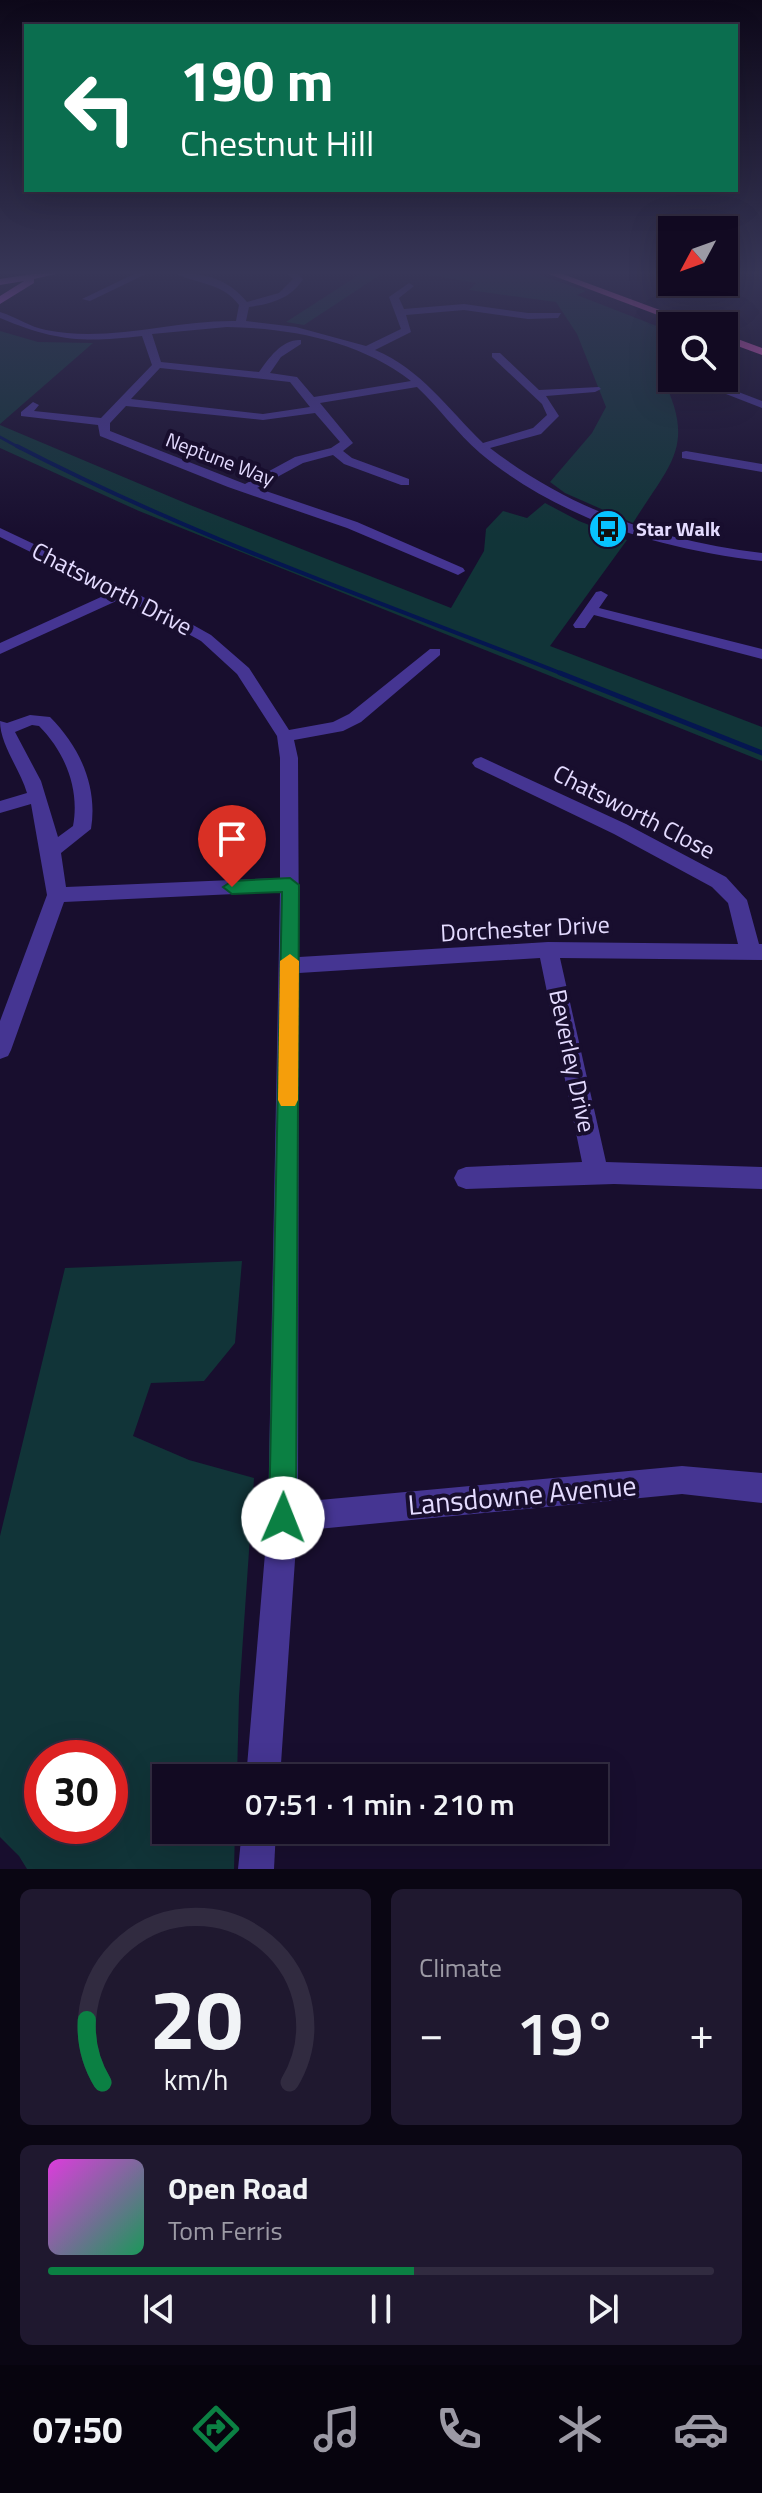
<!DOCTYPE html>
<meta charset="utf-8">
<style>
body{margin:0;font-family:"Titillium Web",sans-serif;background:#1f182f;color:#f1f3f6;height:100vh;display:flex;flex-direction:column;font-size:30px;white-space:nowrap}
*{box-sizing:border-box;margin:0}
p{font-size:26px;color:#9c9aa5}
.icon{flex:none;width:44px;height:44px;fill:none;stroke:currentColor;stroke-width:2;stroke-linecap:round;stroke-linejoin:round}
.map{position:relative;height:1869px;overflow:hidden}
.details{display:flex;flex-direction:column;gap:20px;padding:20px;background:#0a0613;flex:1}
.details>*{flex:none}
.top-card{position:absolute;left:24px;top:24px;width:714px;height:168px;border-radius:0px;box-shadow:0 8px 32px #0002,0 0 0 2px #312b40;background:#0b6e4f;color:#fff;overflow:hidden}
.needle{width:52px;rotate:229deg}
.tools{position:absolute;left:658px;top:216px;display:grid;gap:16px}
.tools a{display:grid;place-items:center;width:80px;height:80px;border-radius:0px;background:#120a22;box-shadow:0 8px 32px #0002,0 0 0 2px #312b40;font-size:40px}
.speed{position:absolute;left:24px;top:1740px;display:flex;gap:16px;font-size:40px;font-weight:700;text-align:center}
.speed>*{display:grid;place-content:center;width:104px;height:104px;border-radius:50%;background:#120a22;box-shadow:0 8px 32px #0002,0 0 0 2px #312b40;line-height:1}
.speed .limit{border:12px solid #d22;background:#fff;color:#111}
.pin{position:absolute;display:grid;place-items:center;width:68px;height:68px;color:#fff;margin:-82px -34px;border-radius:50% 50% 50% 0;rotate:-45deg;box-shadow:0 0 8px #0007}
.pin .icon{rotate:45deg}
.me{position:absolute;width:88px;margin:-44px;rotate:1deg;stroke-linejoin:round;filter:drop-shadow(0 0 6px #0008)}
.turn{display:flex;align-items:center;gap:28px;height:168px;padding:0 24px;font-size:36px}
.turn .icon{width:104px;height:104px;stroke-width:2.5}
.turn b{display:block;font-size:56px;line-height:68px}
.big{font-size:60px;font-weight:600;line-height:1.1}
.details .widget{flex:1;display:flex;flex-direction:column;justify-content:center;gap:12px;min-width:0;padding:0 28px;border-radius:12px;background:#1f182f}
.details .dial{align-items:center;gap:0}
.dial svg{height:208px;overflow:visible;fill:none;stroke:#312b40;stroke-width:7;stroke-linecap:round;text-anchor:middle}
.dial text{fill:#f1f3f6;stroke:none}
.song{display:flex;align-items:center;gap:24px}
.cover{width:96px;height:96px;border-radius:12px;background:linear-gradient(135deg,hsl(300 70% 55%),hsl(150 70% 35%))}
.played{height:8px;border-radius:4px;background:linear-gradient(90deg,#0b8043 55%,#312b40 55%)}
.keys{display:flex;justify-content:space-around;direction:ltr}
.heat{display:flex;justify-content:space-between;align-items:center;font-size:44px;direction:ltr}
.details .tiles{flex:1;display:grid;gap:20px;grid-template-columns:1fr 1fr}
.widget:last-child{grid-column:span 2}
.trip{position:absolute;left:152px;top:1764px;width:456px;height:80px;border-radius:0px;background:#120a22;box-shadow:0 8px 32px #0002,0 0 0 2px #312b40;font-weight:600;line-height:80px;text-align:center}
.tabs{display:flex;height:128px;justify-content:space-around;align-items:center;background:#07040e;color:#9c9aa5}
.tabs .icon{width:56px;height:56px}
.tabs .active{color:#0b8043}
.tabs b{font-size:36px;color:#f1f3f6}
.map>svg:first-child{display:block}
.green{fill:#113438;fill-rule:evenodd}
.lines{fill:none;stroke-linecap:round;stroke-linejoin:round}
.stream-far2{stroke:#051650;stroke-width:3}
.stream-far1{stroke:#051650;stroke-width:4}
.stream{stroke:#051650;stroke-width:5}
.minor{fill:#453592;fill-rule:evenodd}
.primary{fill:#da62ff;fill-rule:evenodd}
.trunk{fill:#ec5cc7;fill-rule:evenodd}
.route{fill:#0b8043;stroke:#07532c;stroke-width:2}
.slow{fill:#f59e0b}
.labels{text-anchor:middle;stroke-width:8;stroke-linejoin:round;paint-order:stroke}
.far-street-label{font-size:20px;fill:#e4dbff;stroke:#180e2e}
.far-poi-label{font-size:20px;font-weight:bold;fill:#e4dbff;stroke:#180e2e;text-anchor:start}
.street-label{font-size:24px;fill:#e4dbff;stroke:#180e2e}
.near-street-label{font-size:28px;fill:#e4dbff;stroke:#180e2e}
</style>
<div class="map">
<svg width="762" height="1869" viewBox="0 0 762 1869">
<rect width="100%" height="100%" fill="#180e2e"/>
<g class="green">
<polygon points="362,273 383,273 304,325 286,322"/>
<path d="M418,273H534L586,291L577,295L672,332V356L661,375C697,446 671,462 633,523L565,493L550,482L592,433L606,407L577,334L556,302L469,290L476,283Z"/>
<polygon points="0,331 38,342 93,343 0,424"/>
<polygon points="0,425 190,505 451,608 484,551 486,529 503,511 527,518 545,503 579,521 627,540 550,646 762,727 762,761 139,511 0,448"/>
<path d="M242,1261L235,1343L204,1381L151,1383L133,1436L189,1460L254,1478L239,1697L237,1778H166V1830H235L234,1869H27L19,1856L0,1837V1536L65,1268ZM110,1758V1826H42V1758Z"/>
</g>
<g class="lines">
<polyline class="stream-far2" points="0,437 20,448"/>
<path class="stream-far1" d="M17,446C192,537 381,602 565,675"/>
<polyline class="stream" points="560,673 762,753"/>
<g class="minor">
<polygon points="136,273 148,273 90,301 82,299"/>
<path d="M175,273C203,272 229,279 247,302L279,293L293,279L287,273H297L303,279C291,299 270,304 249,307L246,321L296,327L366,346L401,329L389,297L409,283L414,286L399,298L404,309L464,304L528,313H561L558,318L528,319L464,310L406,315L411,332L375,350C421,369 448,409 483,443L533,428L547,415L542,404L492,357V353H500L539,390L599,387L601,389L595,392L546,396L559,416L541,434L490,448C571,510 661,541 762,553V561C660,549 561,520 480,453C457,433 439,408 417,387L320,403L353,443L343,451L352,458L409,479V485H401L344,464L333,455L303,463L257,488L357,522L463,568L465,571L458,575L347,528L228,487L100,436L98,425L21,416V412L33,402L39,405L34,411L101,418L152,365L142,336C83,343 55,341 0,318V312C16,317 30,327 46,330C109,343 173,320 236,321L239,305C222,282 198,285 175,273ZM227,327C291,328 360,341 411,381L314,397L297,377L270,373L281,357L301,344V340C282,339 269,358 259,372L161,362L152,334ZM160,368L290,382L310,407L263,414L131,399ZM126,406L263,420L315,413L340,442L331,448L295,457L245,484L110,431V423Z"/>
<polygon points="676,382 728,388 762,401 762,408 726,394 672,387 670,385"/>
<polygon points="686,451 762,464 762,472 682,458 682,452"/>
<path d="M0,528L129,589L211,635L249,668L289,730L333,722L349,714L430,649H440V655L361,722L343,731L294,740L298,758L299,957L548,942L738,944L728,903L712,887L614,834L475,767L472,763L475,759L481,757L626,824L726,877L747,900L759,944H762V960L560,958L606,1162L762,1167V1189L614,1184L466,1189L458,1186L454,1178L458,1170L466,1167L582,1162L540,958L299,973L298,1502L682,1466L762,1473V1503L682,1494L297,1531L280,1778H246L268,1518L280,892L64,902L11,1050L8,1056L0,1059V1021L47,895L31,804L0,813V801L27,793C20,769 0,745 0,721L7,723L30,715L50,717C80,747 98,787 91,829L61,853L66,887L280,878V758L277,736L237,674L201,641L123,598L0,654V643L112,592L0,537ZM32,725L39,726C65,752 80,789 73,826L58,837L41,781L15,732Z"/>
<polygon points="601,591 608,595 599,608 762,649 762,659 594,615 585,628 575,628 573,625 596,592"/>
<polygon points="242,1830 276,1830 274,1869 238,1869"/>
</g>
<polygon class="primary" points="39,273 60,273 34,279 34,283 0,304 0,296 24,281 0,285 0,279"/>
<g class="trunk">
<polygon points="546,273 560,273 703,326 687,326"/>
<polygon points="724,334 762,348 762,355 724,341"/>
</g>
</g>
<linearGradient id="sky" x2="0" y2="1"><stop stop-color="#0d0819"/><stop offset="0.51" stop-color="#373657"/><stop offset="1" stop-color="#373657" stop-opacity="0"/></linearGradient>
<rect width="762" height="535" fill="url(#sky)"/>
<polygon class="route" points="290,878 299,885 296,1518 292,1527 283,1531 273,1527 269,1518 282,892 232,894 223,887 232,881"/>
<polygon class="slow" points="290,954 299,961 298,1100 295,1106 281,1106 278,1100 280,961"/>
<defs>
<g id="bus-disc" transform="scale(2)"><circle r="9.5" fill="#07c3ff" stroke="#180e2e"/><path d="M-5-6H5V4H4V6H2V4H-2V6H-4V4H-5ZM-3.5-4V0h7V-4ZM-3.5 1.2v1.5H-2V1.2ZM2 1.2v1.5H3.5V1.2Z" fill="#111"/></g>
</defs>
<g fill-rule="evenodd">
<use href="#bus-disc" x="608" y="529"/>
</g>
<g class="labels">
<g class="far-street-label">
<text transform="translate(220 459) rotate(21)" y="7">Neptune Way</text>
</g>
<g class="far-poi-label">
<text x="636" y="536">Star Walk</text>
</g>
<g class="street-label">
<text transform="translate(112 589) rotate(27)" y="8">Chatsworth Drive</text>
<text transform="translate(634 812) rotate(27)" y="8">Chatsworth Close</text>
<text transform="translate(525 929) rotate(-3)" y="8">Dorchester Drive</text>
<text transform="translate(572 1061) rotate(78)" y="8">Beverley Drive</text>
</g>
<g class="near-street-label">
<text transform="translate(522 1495) rotate(-5)" y="10">Lansdowne Avenue</text>
</g>
</g>
</svg>
<div class="tools">
<a><svg class="needle" viewBox="-14 -14 28 28"><path d="M0-13l5 13h-10z" fill="#e53935"/><path d="M0 13l5-13h-10z" fill="#9c9aa5"/></svg></a>
<a><svg class="icon" aria-label="search" viewBox="0 0 24 24"><circle cx="10" cy="10" r="6"/><path d="M15 15l6 6"/></svg></a>
</div>
<div class="speed"><div class="limit">30</div></div>
<div class="pin" style="left:232px;top:887px;background:#d93025"><svg class="icon" aria-label="arrive" viewBox="0 0 24 24"><path d="M6 21V4h12l-3 4 3 4H6"/></svg></div>
<svg class="me" style="left:283px;top:1518px" viewBox="-20 -20 40 40"><circle r="19" fill="#fff"/><path d="M0-13L10 11 0 6-10 11z" fill="#0b8043"/></svg>
<div class="trip">07:51 · 1 min · 210 m</div>
<div class="top-card">
<div class="turn"><svg class="icon" aria-label="left" viewBox="0 0 24 24"><path d="M17 20v-9H6M10 6l-5 5 5 5"/></svg><div><b>190 m</b>Chestnut Hill</div></div>
</div>
</div>
<section class="details">
<div class="tiles">
<div class="widget dial"><svg viewBox="0 0 100 80">
<path d="M14 69A42 42 0 1 1 86 69"/>
<path d="M14 69A42 42 0 0 1 8 45" stroke="#0b8043"/>
<text x="50" y="56" font-size="32" font-weight="700">20</text>
<text x="50" y="72" font-size="11">km/h</text>
</svg></div>
<div class="widget"><p>Climate</p>
<div class="heat"><a>−</a><b class="big">19°</b><a>+</a></div>
</div>
<div class="widget">
<div class="song"><i class="cover"></i><div><b>Open Road</b><p>Tom Ferris</p></div></div>
<div class="played"></div>
<div class="keys"><svg class="icon" aria-label="previous" viewBox="0 0 24 24"><path d="M18 5L8 12l10 7zM5 5v14"/></svg><svg class="icon" aria-label="pause" viewBox="0 0 24 24"><path d="M8 5v14M16 5v14"/></svg><svg class="icon" aria-label="next" viewBox="0 0 24 24"><path d="M6 5l10 7-10 7zM19 5v14"/></svg></div>
</div>
</div>
</section>
<nav class="tabs">
<b>07:50</b>
<svg class="icon active" aria-label="directions" viewBox="0 0 24 24"><path d="M12 3l9 9-9 9-9-9zM9 14v-3h6M13 9l2 2-2 2"/></svg>
<svg class="icon" aria-label="music" viewBox="0 0 24 24"><path d="M9 18V5l10-2v13"/><circle cx="6" cy="18" r="3"/><circle cx="16" cy="16" r="3"/></svg>
<svg class="icon" aria-label="phone" viewBox="0 0 24 24"><path d="M5 4h4l2 5-3 2q2 4 5 5l2-3 5 2v4C11 20 4 13 5 4z"/></svg>
<svg class="icon" aria-label="climate" viewBox="0 0 24 24"><path d="M12 3v18M4 7l16 10M4 17L20 7"/></svg>
<svg class="icon" aria-label="car" viewBox="0 0 24 24"><path d="M5 17H2v-5l4-1 3-4h7l3 4 3 1v5h-3M9 17h6M6 11h13"/><circle cx="7" cy="17" r="2"/><circle cx="17" cy="17" r="2"/></svg>
</nav>
